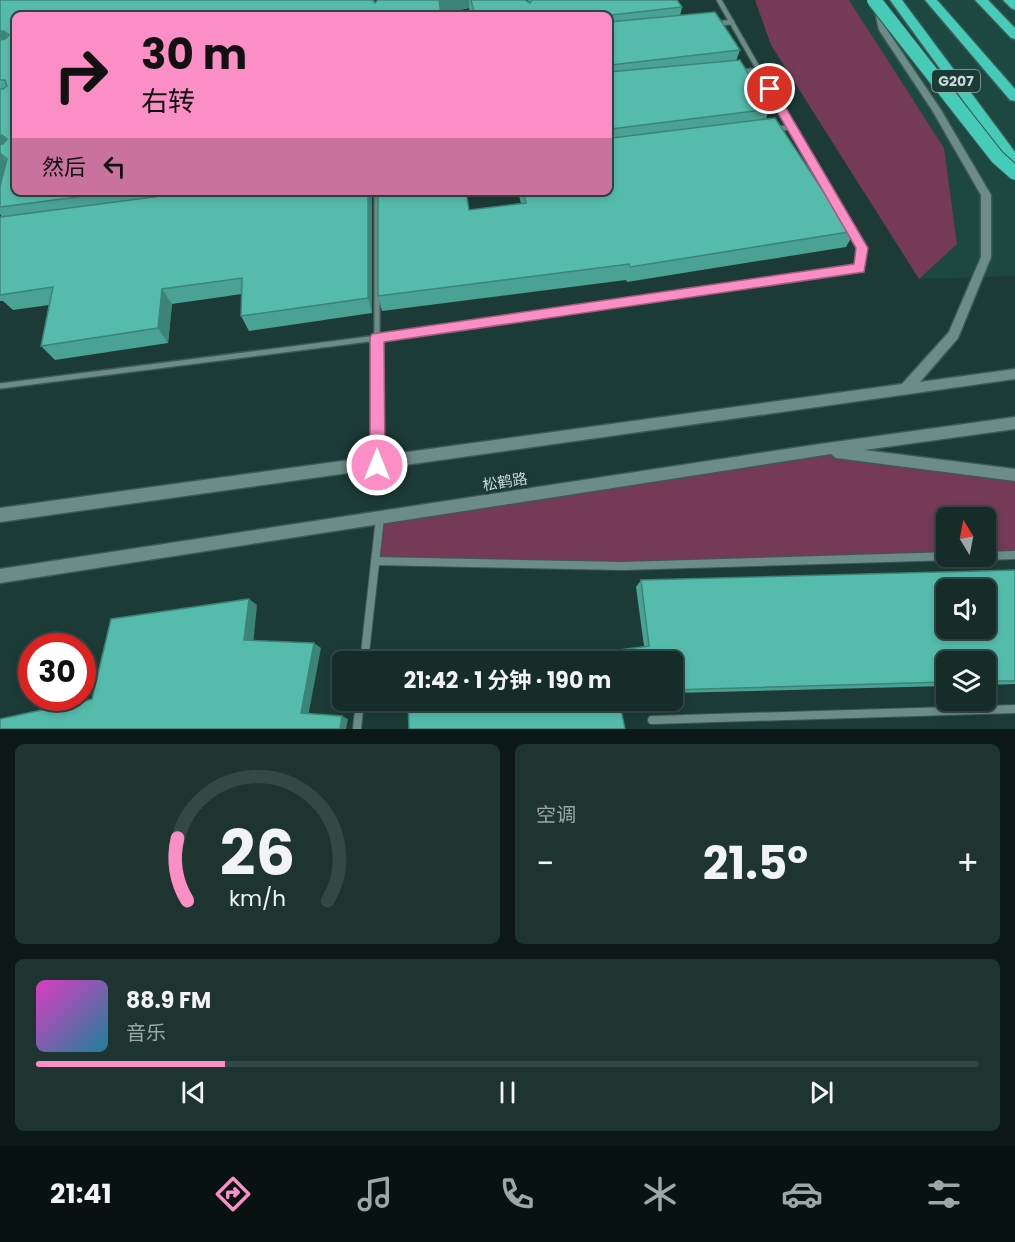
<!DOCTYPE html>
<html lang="zh">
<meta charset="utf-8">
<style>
body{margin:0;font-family:Poppins,"Noto Sans SC",sans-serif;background:#1e3430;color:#f1f3f6;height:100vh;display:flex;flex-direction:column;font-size:22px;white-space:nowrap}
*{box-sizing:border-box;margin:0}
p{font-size:20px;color:#9da7a8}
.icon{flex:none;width:33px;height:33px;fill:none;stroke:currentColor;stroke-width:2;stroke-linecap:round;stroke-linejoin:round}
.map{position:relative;height:729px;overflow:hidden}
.sheet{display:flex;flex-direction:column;gap:15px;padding:15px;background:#0c1816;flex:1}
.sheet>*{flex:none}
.guide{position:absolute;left:12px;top:12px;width:600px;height:183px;border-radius:9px;box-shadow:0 3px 9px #0003,0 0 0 2px #344845;background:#fb8fc5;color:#111;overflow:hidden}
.needle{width:39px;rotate:350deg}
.controls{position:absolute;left:936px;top:507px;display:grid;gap:12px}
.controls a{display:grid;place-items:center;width:60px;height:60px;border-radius:9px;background:#152c28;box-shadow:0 3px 9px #0003,0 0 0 2px #344845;font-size:30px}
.speed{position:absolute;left:18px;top:633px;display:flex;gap:12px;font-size:30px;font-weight:700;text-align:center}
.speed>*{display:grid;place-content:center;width:78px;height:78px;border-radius:50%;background:#152c28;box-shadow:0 3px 9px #0003,0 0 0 2px #344845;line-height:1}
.speed .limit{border:9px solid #d22;background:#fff;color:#111}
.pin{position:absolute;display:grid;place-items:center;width:51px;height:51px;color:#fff;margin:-26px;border:3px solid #fff;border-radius:50%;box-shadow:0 2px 6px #0007}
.me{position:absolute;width:66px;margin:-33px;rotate:0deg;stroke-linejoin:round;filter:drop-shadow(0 0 4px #0008)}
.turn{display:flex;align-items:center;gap:21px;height:126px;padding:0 30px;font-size:27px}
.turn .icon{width:78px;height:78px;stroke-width:2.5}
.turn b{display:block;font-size:42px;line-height:51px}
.then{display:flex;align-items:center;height:57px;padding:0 30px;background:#0003;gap:12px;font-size:22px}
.big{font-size:45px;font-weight:700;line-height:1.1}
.sheet .widget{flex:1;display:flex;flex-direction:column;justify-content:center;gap:9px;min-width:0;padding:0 21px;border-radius:9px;background:#1e3430}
.sheet .dial{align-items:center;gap:0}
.dial svg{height:156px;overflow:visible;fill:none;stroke:#344845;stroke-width:7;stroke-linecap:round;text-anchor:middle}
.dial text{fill:#f1f3f6;stroke:none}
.song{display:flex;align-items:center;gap:18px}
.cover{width:72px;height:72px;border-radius:9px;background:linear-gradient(135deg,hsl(310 70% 55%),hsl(190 70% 35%))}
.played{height:6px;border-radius:3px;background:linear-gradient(90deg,#fb8fc5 20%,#344845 20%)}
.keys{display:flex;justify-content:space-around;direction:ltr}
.heat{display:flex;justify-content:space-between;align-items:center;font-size:33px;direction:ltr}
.sheet .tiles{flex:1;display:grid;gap:15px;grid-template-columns:1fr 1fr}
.widget:last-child{grid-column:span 2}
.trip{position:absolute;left:332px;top:651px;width:351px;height:60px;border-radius:9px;background:#152c28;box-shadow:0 3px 9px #0003,0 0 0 2px #344845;font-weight:700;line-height:60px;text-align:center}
.dock{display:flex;height:96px;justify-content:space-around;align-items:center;background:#081210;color:#9da7a8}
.dock .icon{width:42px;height:42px}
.dock .current{color:#fb8fc5}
.dock b{font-size:27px;color:#f1f3f6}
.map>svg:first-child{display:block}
.built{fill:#1d4741}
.green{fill:#743a57}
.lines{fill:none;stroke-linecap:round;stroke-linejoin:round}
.street-far2-casing{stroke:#3d5955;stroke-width:7}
.street-far1-casing{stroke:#3d5955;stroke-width:8}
.street-casing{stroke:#3d5955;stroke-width:10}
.secondary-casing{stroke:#3d5955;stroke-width:3}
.highway-casing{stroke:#3d5955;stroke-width:3}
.street-far2{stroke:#6c8d87;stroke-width:4.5}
.street-far1{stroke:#6c8d87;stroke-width:5}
.street{stroke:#6c8d87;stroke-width:8}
.secondary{fill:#6c8d87;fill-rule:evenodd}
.highway{fill:#46cbb8;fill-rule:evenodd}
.highway-bridge-casing{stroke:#3d5955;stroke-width:16;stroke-linecap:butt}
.highway-bridge{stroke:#46cbb8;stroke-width:14}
.wall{fill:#49a294}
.shaded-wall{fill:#3c8478}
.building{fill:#55bcac;stroke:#3c8478;stroke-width:1.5;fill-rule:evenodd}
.route{fill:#fb8fc5;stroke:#a35d80;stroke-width:1.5}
.labels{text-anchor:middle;stroke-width:6;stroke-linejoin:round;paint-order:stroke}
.shield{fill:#1c3b36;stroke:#94aaa5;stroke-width:1.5}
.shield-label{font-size:14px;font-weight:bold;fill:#c8d9d5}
.street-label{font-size:15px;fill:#c8d9d5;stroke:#1c3b36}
</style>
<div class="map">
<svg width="1015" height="729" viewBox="0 0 1015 729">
<rect width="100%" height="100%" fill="#1c3b36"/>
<polygon class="built" points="755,0 1015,0 1015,276 919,279 771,45"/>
<g class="green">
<polygon points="755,0 849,0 944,148 957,244 919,279 771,45"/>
<polygon points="820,450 1015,475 1015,555 986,556 986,518 946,518 946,556 623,566 375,561 380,518"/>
</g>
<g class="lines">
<g class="street-far2-casing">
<g id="street-far2">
<polyline points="719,0 759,70"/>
<polyline points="714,24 732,22"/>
<polyline points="741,72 759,70 792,127"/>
<polyline points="776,129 792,127 827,187"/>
</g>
</g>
<g class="street-far1-casing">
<g id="street-far1">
<polyline points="827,186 838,205"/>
<polyline points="377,192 377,425"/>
<polyline points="0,386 377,338 860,268 862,247 850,227"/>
</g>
</g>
<g class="street-casing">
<g id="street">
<polyline points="377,424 377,464"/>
<polyline points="986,556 1015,555"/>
<polyline points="375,561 623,566 953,556"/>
<polyline points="364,662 380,518"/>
<polyline points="652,720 1015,709"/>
<polyline points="357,729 360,700"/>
</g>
</g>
<g class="secondary-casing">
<g id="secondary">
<polygon points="873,2 880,4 887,30 941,110 991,195 991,257 958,338 920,382 1015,369 1015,379 0,522 0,508 902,384 949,332 981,257 981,195 932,110 879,30"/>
<polygon points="1015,417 1015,429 864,450 1015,469 1015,481 836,458 831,454 0,583 0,569 820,444"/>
</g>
</g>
<g class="highway-casing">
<g id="highway">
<polygon points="890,0 902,0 1015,152 1015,167 1010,165"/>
<polygon points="925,0 937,0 1015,89 1015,101 1010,100"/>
<polygon points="975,0 988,0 1015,28 1015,39 1011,38"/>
<polygon points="1003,0 1015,0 1015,10 1011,8"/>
</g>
</g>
<use href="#street-far2" class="street-far2"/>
<use href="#street-far1" class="street-far1"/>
<use href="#street" class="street"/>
<use href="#secondary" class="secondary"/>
<use href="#highway" class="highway"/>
<g class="highway-bridge-casing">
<polyline id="highway-bridge" points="874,0 997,157 1015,173"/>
</g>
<use href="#highway-bridge" class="highway-bridge"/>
</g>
<g class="wall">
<polygon points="0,0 374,0 375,3 378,0 525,0 529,2 528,0 677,0 682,7 680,16 740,50 736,61 769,109 766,119 855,231 846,247 627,282 626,280 382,311 378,296 469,210 521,203 518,192 609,192 609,15 471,15 469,8 441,14 15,192 372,192 372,313 249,331 241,316 242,294 172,304 168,343 55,360 41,346 49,305 13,310 3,301 0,301 0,217 2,217 0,214"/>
<polygon points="1015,570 1015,684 986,685 986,662 946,662 946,686 672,693 672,662 644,646 636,587 641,580"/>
</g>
<g class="shaded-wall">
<polygon points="439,0 469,0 469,8 440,14"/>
<polygon points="0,31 4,31 15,48 0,50"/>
<polygon points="0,135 2,135 15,152 0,154"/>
<polygon points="1,154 14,171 0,207 0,155"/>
<polygon points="368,192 372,192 372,313 368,298"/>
<polygon points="162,289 172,304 168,343 158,328"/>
<polygon points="249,599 257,605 253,646 244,640"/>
<polygon points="314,643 321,648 308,717 301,713"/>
<polygon points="342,716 348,719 346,729 340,729"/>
</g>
<g class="building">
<polygon points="0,0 372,0 375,3 378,0 439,0 441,15 15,15 15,192 116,192 0,207 0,186 7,159 1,154 0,155 0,144 3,144 7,139 2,135 0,135 0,89 3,89 7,86 5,80 0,80 0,40 5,39 9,35 4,31 0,31"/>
<polygon points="471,0 525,0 530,3 532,0 677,0 682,7 611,15 609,16 609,15 475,15"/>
<polygon points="715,12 740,50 611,65 609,66 609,22"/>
<polygon points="740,60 769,109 611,129 609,130 609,72"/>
<polygon points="775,118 823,191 828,190 855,231 630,267 629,264 378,296 378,192 466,192 469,210 526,203 523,192 609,192 609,136 612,138"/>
<polygon points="192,192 368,192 368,298 241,316 242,278 162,289 158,328 41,346 53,287 0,295 0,217"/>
<path d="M1015,570V681H986V662H946V682L672,690V662H529L649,646L641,580ZM946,590H986V628H946Z"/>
<polygon points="249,599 244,640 314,643 301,713 342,716 340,729 0,729 0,719 92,699 111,619"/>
<polygon points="408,700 619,700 625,729 409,729"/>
</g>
<polygon class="route" points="770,86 775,89 868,248 864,272 384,342 385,465 382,469 377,471 372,469 370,465 370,338 372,334 854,264 856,248 764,89"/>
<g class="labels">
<rect class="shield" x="932" y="70" width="48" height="22" rx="4.5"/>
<g class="shield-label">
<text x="956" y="86">G207</text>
</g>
<g class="street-label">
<text transform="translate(505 482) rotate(-9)" y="5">松鹤路</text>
</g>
</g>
</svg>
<div class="controls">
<a><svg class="needle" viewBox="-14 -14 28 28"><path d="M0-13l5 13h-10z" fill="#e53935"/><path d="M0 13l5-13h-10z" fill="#9da7a8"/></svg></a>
<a><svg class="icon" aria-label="sound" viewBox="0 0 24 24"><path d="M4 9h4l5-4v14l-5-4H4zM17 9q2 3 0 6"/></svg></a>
<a><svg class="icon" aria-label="layers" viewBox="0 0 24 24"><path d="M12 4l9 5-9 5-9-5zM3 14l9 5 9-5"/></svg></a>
</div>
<div class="speed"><div class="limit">30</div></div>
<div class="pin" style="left:770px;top:89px;background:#d93025"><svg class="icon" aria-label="arrive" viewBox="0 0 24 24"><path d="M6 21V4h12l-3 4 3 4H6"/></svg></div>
<svg class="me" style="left:377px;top:465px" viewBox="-20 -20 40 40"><circle r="17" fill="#fb8fc5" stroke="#fff" stroke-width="3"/><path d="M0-11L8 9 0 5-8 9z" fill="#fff"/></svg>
<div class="trip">21:42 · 1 分钟 · 190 m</div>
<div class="guide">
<div class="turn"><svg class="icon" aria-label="right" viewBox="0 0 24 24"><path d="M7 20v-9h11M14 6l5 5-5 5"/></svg><div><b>30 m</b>右转</div></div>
<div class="then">然后<svg class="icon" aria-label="left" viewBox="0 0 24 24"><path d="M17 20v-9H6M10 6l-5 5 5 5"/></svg></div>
</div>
</div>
<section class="sheet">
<div class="tiles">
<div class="widget dial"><svg viewBox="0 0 100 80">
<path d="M14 69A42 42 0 1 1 86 69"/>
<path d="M14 69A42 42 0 0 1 9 37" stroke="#fb8fc5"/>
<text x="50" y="56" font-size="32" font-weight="700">26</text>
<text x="50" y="72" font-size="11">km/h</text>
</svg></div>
<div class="widget"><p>空调</p>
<div class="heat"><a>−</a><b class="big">21.5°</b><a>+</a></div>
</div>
<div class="widget">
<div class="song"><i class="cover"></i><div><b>88.9 FM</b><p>音乐</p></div></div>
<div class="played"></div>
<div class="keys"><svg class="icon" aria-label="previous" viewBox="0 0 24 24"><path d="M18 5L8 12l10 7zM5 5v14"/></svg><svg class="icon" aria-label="pause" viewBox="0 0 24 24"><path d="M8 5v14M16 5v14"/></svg><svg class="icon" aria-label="next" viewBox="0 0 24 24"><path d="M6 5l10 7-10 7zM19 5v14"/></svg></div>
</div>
</div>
</section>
<nav class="dock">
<b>21:41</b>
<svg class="icon current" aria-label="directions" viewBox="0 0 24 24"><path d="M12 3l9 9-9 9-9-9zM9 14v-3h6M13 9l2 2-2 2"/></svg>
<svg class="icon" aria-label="music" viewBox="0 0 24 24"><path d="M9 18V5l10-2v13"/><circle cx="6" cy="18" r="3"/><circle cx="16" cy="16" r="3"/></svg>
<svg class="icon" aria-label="phone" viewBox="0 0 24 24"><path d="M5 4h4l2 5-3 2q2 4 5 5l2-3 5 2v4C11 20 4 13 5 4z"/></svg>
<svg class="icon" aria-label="climate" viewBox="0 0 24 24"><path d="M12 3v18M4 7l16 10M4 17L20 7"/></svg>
<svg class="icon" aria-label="car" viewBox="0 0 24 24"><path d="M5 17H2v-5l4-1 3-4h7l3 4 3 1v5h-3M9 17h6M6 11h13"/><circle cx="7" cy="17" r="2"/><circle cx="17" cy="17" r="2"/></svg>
<svg class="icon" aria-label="filters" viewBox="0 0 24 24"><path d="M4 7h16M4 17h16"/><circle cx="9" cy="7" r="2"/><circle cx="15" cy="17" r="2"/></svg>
</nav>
